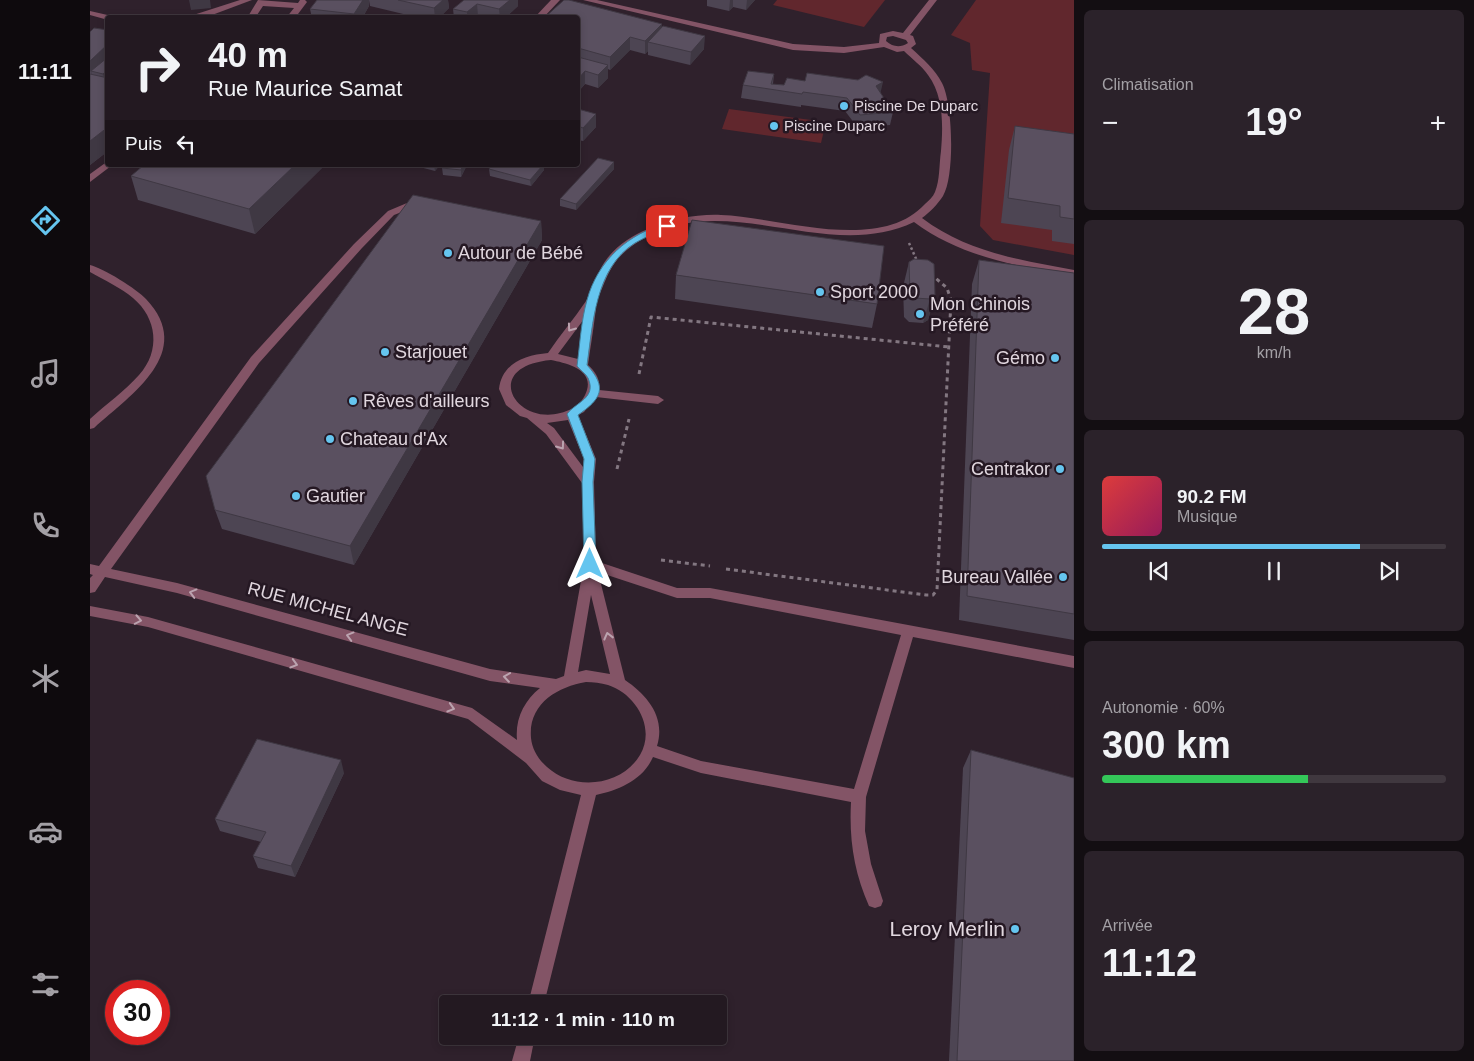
<!DOCTYPE html>
<html lang="fr">
<meta charset="utf-8">
<style>
body{margin:0;font-family:Helvetica,sans-serif;background:#2b222a;color:#f1f3f6;height:100vh;display:flex;flex-direction:column;font-size:19px;white-space:nowrap}
*{box-sizing:border-box;margin:0}
p{font-size:16px;color:#a3a0a5}
.icon{flex:none;width:28px;height:28px;fill:none;stroke:currentColor;stroke-width:2;stroke-linecap:round;stroke-linejoin:round}
.map{position:relative;flex:1;overflow:hidden}
.side{display:flex;flex-direction:column;gap:10px;padding:10px;background:#130e12;width:400px}
.side>*{flex:none}
.hud{position:absolute;left:15px;top:15px;width:475px;height:152px;border-radius:5px;box-shadow:0 2px 8px #0003,0 0 0 1px #40383f;background:#231921;color:#f1f3f6;overflow:hidden}
.speed{position:absolute;left:15px;top:980px;display:flex;gap:10px;font-size:25px;font-weight:700;text-align:center}
.speed>*{display:grid;place-content:center;width:65px;height:65px;border-radius:50%;background:#231921;box-shadow:0 2px 8px #0003,0 0 0 1px #40383f;line-height:1}
.speed .limit{border:8px solid #d22;background:#fff;color:#111}
.pin{position:absolute;display:grid;place-items:center;width:42px;height:42px;color:#fff;margin:-21px;border-radius:10px;box-shadow:0 2px 8px #0006}
.me{position:absolute;width:55px;margin:-28px;rotate:0deg;stroke-linejoin:round;filter:drop-shadow(0 0 4px #0008)}
.turn{display:flex;align-items:center;gap:18px;height:105px;padding:0 20px;font-size:22px}
.turn .icon{width:65px;height:65px;stroke-width:2.5}
.turn b{display:block;font-size:35px;line-height:42px}
.then{display:flex;align-items:center;height:48px;padding:0 20px;background:#0003;gap:10px;font-size:19px}
.big{font-size:38px;font-weight:600;line-height:1.1}
.side .widget{flex:1;display:flex;flex-direction:column;justify-content:center;gap:8px;min-width:0;padding:0 18px;border-radius:8px;background:#2b222a}
.side .dial{align-items:center;gap:0}
.dial b{font-size:65px;line-height:1}
.song{display:flex;align-items:center;gap:15px}
.cover{width:60px;height:60px;border-radius:8px;background:linear-gradient(135deg,hsl(0 70% 55%),hsl(330 70% 35%))}
.played{height:5px;border-radius:2px;background:linear-gradient(90deg,#65c5ef 75%,#40383f 75%)}
.keys{display:flex;justify-content:space-around;direction:ltr}
.heat{display:flex;justify-content:space-between;align-items:center;font-size:28px;direction:ltr}
.charge{height:8px;border-radius:4px;background:linear-gradient(90deg,#34c759 60%,#40383f 0)}
.trip{position:absolute;left:349px;top:995px;width:288px;height:50px;border-radius:5px;background:#231921;box-shadow:0 2px 8px #0003,0 0 0 1px #40383f;font-weight:600;line-height:50px;text-align:center}
main{display:flex;flex:1;min-height:0}
.menu{display:flex;flex-direction:column;width:90px;justify-content:space-around;align-items:center;background:#0e0a0d;color:#a3a0a5}
.menu .icon{width:35px;height:35px}
.menu .current{color:#65c5ef}
.menu b{font-size:22px;color:#f1f3f6}
.map>svg:first-child{display:block}
.green{fill:#61272d}
.lines{fill:none;stroke-linecap:round;stroke-linejoin:round}
.path-far1{stroke:#837781;stroke-width:2.5;stroke-dasharray:2.5 2.5;stroke-linecap:butt}
.path{stroke:#837781;stroke-width:3;stroke-dasharray:4 4;stroke-linecap:butt}
.minor{fill:#835466;fill-rule:evenodd}
.wall{fill:#4d4553}
.shaded-wall{fill:#3f3843}
.building{fill:#5a5060;stroke:#3f3843}
.oneway{stroke:#bba3af}
.route{fill:#65c5ef;stroke:#42809b}
.poi-dot{fill:#65c5ef;stroke:#251823;stroke-width:2}
.labels{text-anchor:middle;stroke-width:5;stroke-linejoin:round;paint-order:stroke}
.far-poi-label{font-size:15px;fill:#e1d7df;stroke:#251823;text-anchor:start}
.poi-label{font-size:18px;fill:#e1d7df;stroke:#251823;text-anchor:start}
.street-label{font-size:18px;fill:#e1d7df;stroke:#251823}
.near-poi-label{font-size:21px;fill:#e1d7df;stroke:#251823;text-anchor:end}
</style>
<main>
<nav class="menu">
<b>11:11</b>
<svg class="icon current" aria-label="directions" viewBox="0 0 24 24"><path d="M12 3l9 9-9 9-9-9zM9 14v-3h6M13 9l2 2-2 2"/></svg>
<svg class="icon" aria-label="music" viewBox="0 0 24 24"><path d="M9 18V5l10-2v13"/><circle cx="6" cy="18" r="3"/><circle cx="16" cy="16" r="3"/></svg>
<svg class="icon" aria-label="phone" viewBox="0 0 24 24"><path d="M5 4h4l2 5-3 2q2 4 5 5l2-3 5 2v4C11 20 4 13 5 4z"/></svg>
<svg class="icon" aria-label="climate" viewBox="0 0 24 24"><path d="M12 3v18M4 7l16 10M4 17L20 7"/></svg>
<svg class="icon" aria-label="car" viewBox="0 0 24 24"><path d="M5 17H2v-5l4-1 3-4h7l3 4 3 1v5h-3M9 17h6M6 11h13"/><circle cx="7" cy="17" r="2"/><circle cx="17" cy="17" r="2"/></svg>
<svg class="icon" aria-label="filters" viewBox="0 0 24 24"><path d="M4 7h16M4 17h16"/><circle cx="9" cy="7" r="2"/><circle cx="15" cy="17" r="2"/></svg>
</nav>
<div class="map">
<svg width="984" height="1061" viewBox="0 0 984 1061">
<rect width="100%" height="100%" fill="#2f212c"/>
<g class="green">
<polygon points="687,0 795,0 774,27 683,5"/>
<polygon points="886,0 984,0 984,255 903,240 890,226 900,73 882,70 880,43 861,35"/>
<polygon points="639,109 736,122 731,143 632,129"/>
</g>
<g class="lines">
<polyline class="path-far1" points="819,243 828,263"/>
<g class="path">
<polyline points="549,374 561,317 859,347"/>
<polyline points="527,469 539,419"/>
<polyline points="571,560 620,566"/>
<polyline points="636,569 836,595 843,595 847,590 861,300 857,288 842,275"/>
</g>
<g class="minor">
<polygon points="150,0 162,0 114,18 94,18"/>
<polygon points="168,0 208,3 210,0 215,0 217,2 205,18 196,18 204,8 173,6 165,18 157,18"/>
<polygon points="461,0 470,0 453,18 444,18"/>
<path d="M493,0H507L703,44L754,47L789,43L790,34L803,31L813,33L839,0H847L820,35L823,36L826,44L821,48C833,59 845,69 852,83C863,104 865,176 853,196C848,204 839,213 832,218C877,252 930,260 984,270V276C927,266 871,257 824,222C738,263 641,191 556,237C544,244 532,252 524,264C517,274 513,287 508,298C506,303 506,310 505,316C503,333 500,349 498,365C505,371 511,380 509,390L568,396L574,400L568,404L506,397L494,412L488,415L506,459L504,482L506,561L587,588H620L984,656V668L823,637L776,797L775,831L781,864L793,901L791,906L785,908L779,906C764,872 759,840 761,802L611,773L563,757C553,780 529,790 506,795L454,1004H438L491,795L470,790L452,781L436,763L378,719L58,627L0,616V606L58,617L382,708L427,740C425,719 434,701 450,688L400,681L87,593L15,577L5,592L0,593V578L3,575L0,574V564L9,566L161,357L264,244L298,211L317,203L333,202V206L322,208L304,215L272,248L169,363L21,569L87,583L400,669L466,679L474,676L494,564L492,483L456,434L437,418L430,416L416,405L409,389C412,363 435,355 458,353C470,335 484,319 496,301C502,291 505,280 510,270C519,251 538,237 558,229C580,219 607,214 631,215C690,217 789,254 835,204C839,200 843,197 845,192C850,180 849,165 851,151C853,127 854,96 838,75C832,66 822,59 814,51L807,52L794,47L754,53L703,50ZM803,36L816,40L818,43C810,48 803,47 796,41L797,37ZM494,319L488,359L468,354ZM461,360C476,363 503,369 497,390C495,397 490,404 483,408C431,436 385,367 461,360ZM478,420L494,459L493,467L464,428L457,423ZM508,572L587,598H620L811,635L764,789L611,761L567,746C576,717 557,695 535,680ZM501,595L520,674L496,670L488,672ZM496,682C503,682 511,683 518,685C546,694 566,728 550,755C531,787 483,791 457,767C448,759 442,749 441,738C438,704 467,687 496,682Z"/>
<polygon points="0,11 22,16 23,18 18,18 18,20 0,15"/>
<polygon points="18,161 18,165 21,166 0,182 0,174"/>
<path d="M0,265C13,268 47,289 56,299C106,352 42,394 4,428L0,429V419C16,404 35,391 49,375C71,351 67,318 43,298C31,288 14,280 0,272Z"/>
<polygon points="429,1036 445,1036 440,1061 422,1061"/>
</g>
</g>
<g class="wall">
<polygon points="279,0 358,0 359,8 349,18 330,18 280,6"/>
<polygon points="374,0 428,6 415,18 393,18 388,16 386,18 364,18 363,9"/>
<polygon points="617,0 665,0 656,10 643,7 639,11 617,6"/>
<polygon points="279,6 274,15 295,17 295,18 222,18 220,9"/>
<polygon points="488,18 572,27 614,49 600,65 558,55 558,51 555,54 540,50 520,70 518,69 518,78 508,88 495,84 488,92"/>
<polygon points="18,30 18,151 0,165 0,32"/>
<polygon points="684,74 683,84 791,94 803,112 800,125 768,128 755,111 711,105 711,107 651,98 653,85"/>
<polygon points="488,109 506,127 493,141 488,140"/>
<polygon points="925,126 984,134 984,244 962,241 962,230 911,223 919,150"/>
<polygon points="524,162 524,169 486,210 470,206 470,199"/>
<polygon points="54,165 235,165 165,234 48,200 41,176"/>
<polygon points="322,165 350,165 345,171"/>
<polygon points="354,165 377,165 371,177 353,175 352,168"/>
<polygon points="402,165 454,165 454,170 441,186 400,176 399,169"/>
<polygon points="451,221 452,240 264,565 132,529 125,510"/>
<polygon points="889,260 984,273 984,640 869,620 882,284"/>
<polygon points="819,262 845,295 838,320 833,323 819,322 814,317 813,287"/>
<polygon points="586,275 787,304 782,328 585,299"/>
<polygon points="881,750 984,1061 859,1061 873,768"/>
<polygon points="254,773 205,877 168,868 163,856 171,842 130,831 125,819"/>
</g>
<g class="shaded-wall">
<polygon points="99,0 120,0 121,8 101,10"/>
<polygon points="273,0 279,0 279,6 272,18 264,14"/>
<polygon points="353,0 358,0 359,8 349,18 345,18 344,8"/>
<polygon points="420,0 428,0 428,6 415,18 410,18 409,9"/>
<polygon points="640,0 643,0 643,7 639,11"/>
<polygon points="657,0 665,0 656,10"/>
<polygon points="387,4 388,16 386,18 377,18 377,12"/>
<polygon points="572,24 571,37 558,42 558,51 555,54 555,41"/>
<polygon points="615,36 614,49 600,65 601,52"/>
<polygon points="540,37 540,50 520,70 520,57"/>
<polygon points="18,44 18,61 1,71 2,76 0,70 0,61"/>
<polygon points="518,65 518,78 508,88 508,75"/>
<polygon points="18,69 18,78 15,80 13,74"/>
<polygon points="495,71 495,84 488,92 488,79"/>
<polygon points="793,82 790,95 786,86"/>
<polygon points="506,114 506,127 493,141 493,128"/>
<polygon points="18,127 18,151 0,165 0,141"/>
<polygon points="524,162 524,169 486,210 486,204"/>
<polygon points="205,165 235,165 165,234 159,209"/>
<polygon points="344,165 350,165 345,171"/>
<polygon points="373,165 377,165 371,177 371,170"/>
<polygon points="453,165 454,165 454,170 441,186 440,180"/>
<polygon points="451,221 452,240 264,565 260,546"/>
<polygon points="845,295 838,320 833,323 840,299"/>
<polygon points="251,760 254,773 205,877 201,866"/>
</g>
<g class="building">
<polygon points="227,0 273,0 264,14 220,9"/>
<polygon points="308,0 353,0 344,8"/>
<polygon points="374,0 420,0 409,9 387,4 377,12 363,9"/>
<polygon points="474,0 479,0 572,24 555,41 540,37 520,57 488,48 488,18 454,18"/>
<polygon points="264,14 295,17 294,18 262,18"/>
<polygon points="573,26 615,36 601,52 558,42"/>
<polygon points="4,28 18,30 18,44 0,61 0,32"/>
<polygon points="18,57 18,69 13,74 1,71"/>
<polygon points="488,57 518,65 508,75 495,71 488,79"/>
<polygon points="658,71 684,74 681,84 694,85 697,78 715,81 717,73 768,80 776,75 793,82 786,86 803,112 770,115 757,98 713,92 712,94 653,85"/>
<polygon points="0,74 18,78 18,127 0,141"/>
<polygon points="488,109 506,114 493,128 488,126"/>
<polygon points="925,126 984,134 984,219 970,217 970,206 918,198"/>
<polygon points="508,158 524,162 486,204 470,199"/>
<polygon points="54,165 205,165 159,209 41,176"/>
<polygon points="354,165 373,165 371,170 352,168"/>
<polygon points="402,165 453,165 440,180 399,169"/>
<polygon points="323,195 451,221 260,546 125,510 116,476"/>
<polygon points="602,220 794,246 787,304 586,275"/>
<polygon points="824,259 838,260 844,264 845,295 840,299 825,298 820,293 819,262"/>
<polygon points="889,260 984,273 984,614 877,596"/>
<polygon points="167,739 251,760 201,866 163,856 176,832 125,819"/>
<polygon points="881,750 984,778 984,1061 867,1061"/>
</g>
<defs><path id="oneway-chevron" d="M-2-3.5L2.5 0L-2 3.5" fill="none" stroke-width="1.6" stroke-linecap="round" stroke-linejoin="round" transform="scale(1.25)"/></defs>
<g class="oneway">
<use href="#oneway-chevron" transform="translate(481 328) rotate(126)"/>
<use href="#oneway-chevron" transform="translate(471 446) rotate(54)"/>
<use href="#oneway-chevron" transform="translate(103 593) rotate(-165)"/>
<use href="#oneway-chevron" transform="translate(48 620) rotate(11)"/>
<use href="#oneway-chevron" transform="translate(260 636) rotate(-165)"/>
<use href="#oneway-chevron" transform="translate(518 636) rotate(-104)"/>
<use href="#oneway-chevron" transform="translate(204 664) rotate(16)"/>
<use href="#oneway-chevron" transform="translate(417 677) rotate(-172)"/>
<use href="#oneway-chevron" transform="translate(361 708) rotate(16)"/>
</g>
<path class="route" d="M577,223L581,226L580,227C569,232 555,237 545,243C505,268 503,324 497,365C518,388 511,399 488,415L505,459L503,482L506,564L500,568L494,564L492,482L494,459L477,414C486,402 507,398 498,378C496,374 490,370 487,366C490,344 491,321 497,300C508,260 538,234 577,223Z"/>
<g class="poi-dot">
<circle cx="754" cy="106" r="5"/>
<circle cx="684" cy="126" r="5"/>
<circle cx="358" cy="253" r="5"/>
<circle cx="730" cy="292" r="5"/>
<circle cx="830" cy="314" r="5"/>
<circle cx="295" cy="352" r="5"/>
<circle cx="965" cy="358" r="5"/>
<circle cx="263" cy="401" r="5"/>
<circle cx="240" cy="439" r="5"/>
<circle cx="970" cy="469" r="5"/>
<circle cx="206" cy="496" r="5"/>
<circle cx="973" cy="577" r="5"/>
<circle cx="925" cy="929" r="5"/>
</g>
<g class="labels">
<g class="far-poi-label">
<text x="764" y="111">Piscine De Duparc</text>
<text x="694" y="131">Piscine Duparc</text>
</g>
<g class="poi-label">
<text x="368" y="259">Autour de Bébé</text>
<text x="740" y="298">Sport 2000</text>
<text x="840" y="310">Mon Chinois<tspan x="840" dy="21">Préféré</tspan></text>
<text x="305" y="358">Starjouet</text>
<text x="955" y="364" text-anchor="end">Gémo</text>
<text x="273" y="407">Rêves d'ailleurs</text>
<text x="250" y="445">Chateau d'Ax</text>
<text x="960" y="475" text-anchor="end">Centrakor</text>
<text x="216" y="502">Gautier</text>
<text x="963" y="583" text-anchor="end">Bureau Vallée</text>
</g>
<g class="street-label">
<text transform="translate(238 609) rotate(15)" y="6">RUE MICHEL ANGE</text>
</g>
<g class="near-poi-label">
<text x="915" y="936">Leroy Merlin</text>
</g>
</g>
</svg>
<div class="speed"><div class="limit">30</div></div>
<div class="pin" style="left:577px;top:226px;background:#d93025"><svg class="icon" aria-label="arrive" viewBox="0 0 24 24"><path d="M6 21V4h12l-3 4 3 4H6"/></svg></div>
<svg class="me" style="left:500px;top:564px" viewBox="-20 -20 40 40"><path d="M0-17L14 15 0 8-14 15z" fill="#65c5ef" stroke="#fff" stroke-width="4"/></svg>
<div class="trip">11:12 · 1 min · 110 m</div>
<div class="hud">
<div class="turn"><svg class="icon" aria-label="right" viewBox="0 0 24 24"><path d="M7 20v-9h11M14 6l5 5-5 5"/></svg><div><b>40 m</b>Rue Maurice Samat</div></div>
<div class="then">Puis<svg class="icon" aria-label="left" viewBox="0 0 24 24"><path d="M17 20v-9H6M10 6l-5 5 5 5"/></svg></div>
</div>
</div>
<section class="side">
<div class="widget"><p>Climatisation</p>
<div class="heat"><a>−</a><b class="big">19°</b><a>+</a></div>
</div>
<div class="widget dial"><b>28</b><p>km/h</p></div>
<div class="widget">
<div class="song"><i class="cover"></i><div><b>90.2 FM</b><p>Musique</p></div></div>
<div class="played"></div>
<div class="keys"><svg class="icon" aria-label="previous" viewBox="0 0 24 24"><path d="M18 5L8 12l10 7zM5 5v14"/></svg><svg class="icon" aria-label="pause" viewBox="0 0 24 24"><path d="M8 5v14M16 5v14"/></svg><svg class="icon" aria-label="next" viewBox="0 0 24 24"><path d="M6 5l10 7-10 7zM19 5v14"/></svg></div>
</div>
<div class="widget"><p>Autonomie · 60%</p><b class="big">300 km</b><div class="charge"></div></div>
<div class="widget"><p>Arrivée</p><b class="big">11:12</b></div>
</section>
</main>
